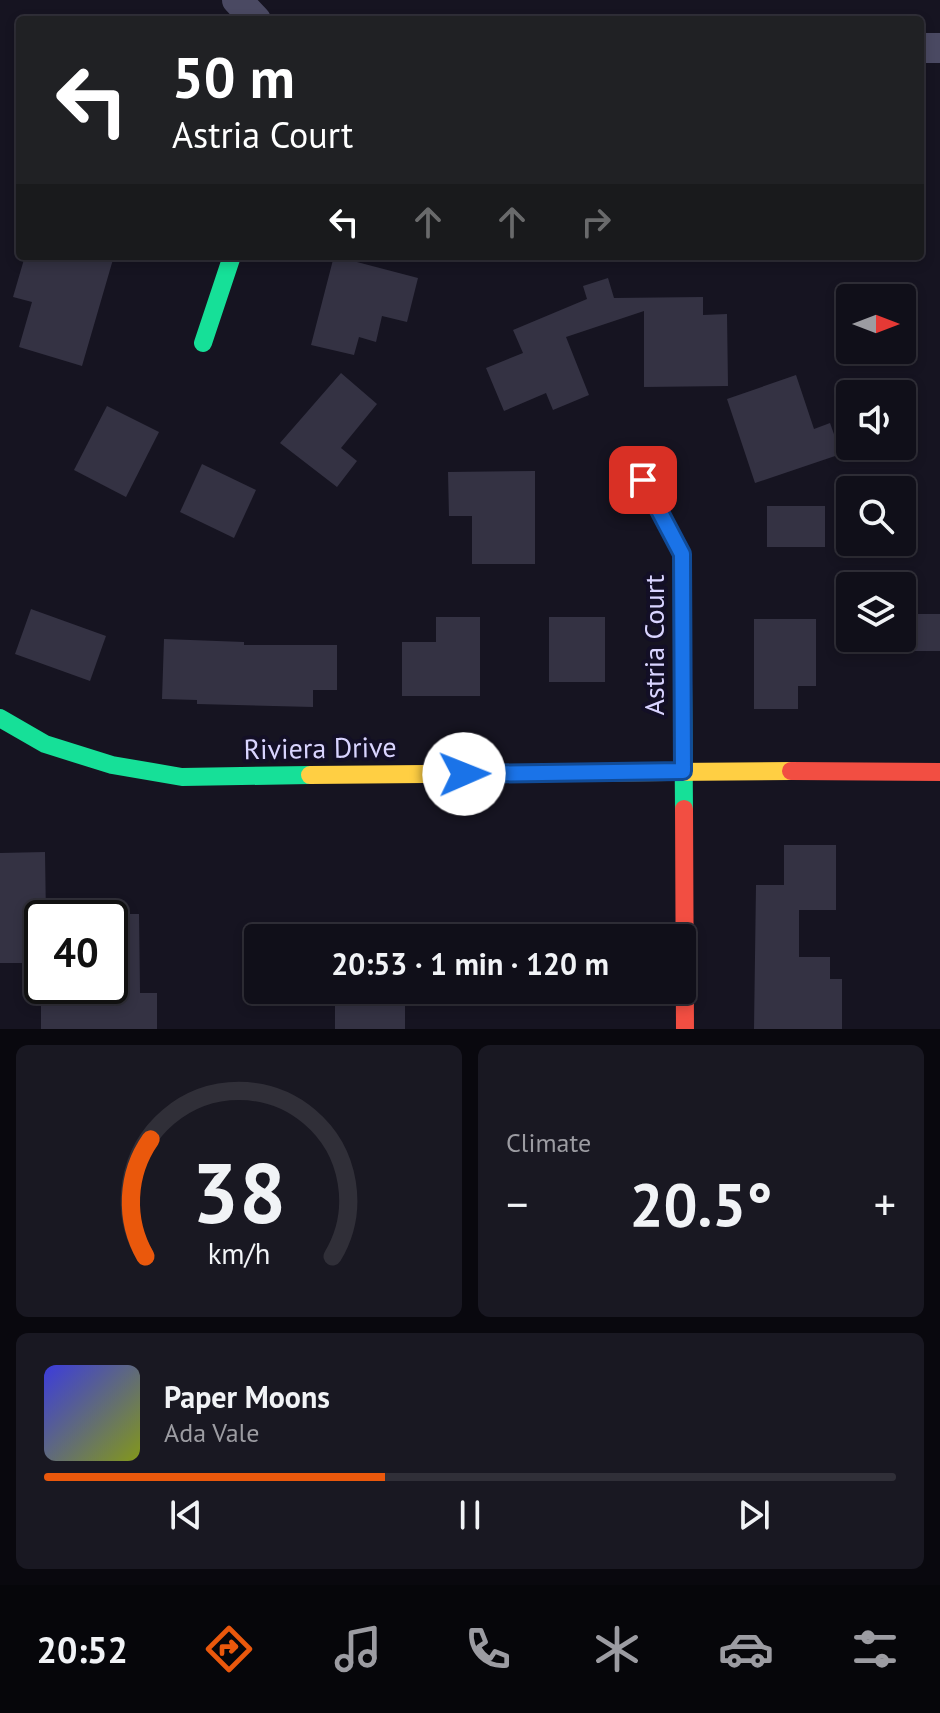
<!DOCTYPE html>
<meta charset="utf-8">
<style>
body{margin:0;font-family:"PT Sans",sans-serif;background:#191822;color:#f1f3f6;height:100vh;display:flex;flex-direction:column;font-size:30px;white-space:nowrap}
*{box-sizing:border-box;margin:0}
p{font-size:26px;color:#9c9ca2}
.icon{flex:none;width:44px;height:44px;fill:none;stroke:currentColor;stroke-width:2;stroke-linecap:round;stroke-linejoin:round}
.map{position:relative;height:1029px;overflow:hidden}
.side{display:flex;flex-direction:column;gap:16px;padding:16px;background:#09080e;flex:1}
.side>*{flex:none}
.banner{position:absolute;left:16px;top:16px;width:908px;height:244px;border-radius:8px;box-shadow:0 4px 12px #0003,0 0 0 2px #302f38;background:#202124;color:#fff;overflow:hidden}
.needle{width:52px;rotate:90deg}
.tools{position:absolute;left:836px;top:284px;display:grid;gap:16px}
.tools a{display:grid;place-items:center;width:80px;height:80px;border-radius:8px;background:#100f19;box-shadow:0 4px 12px #0003,0 0 0 2px #302f38;font-size:40px}
.speed{position:absolute;left:24px;top:900px;display:flex;gap:16px;font-size:40px;font-weight:700;text-align:center}
.speed>*{display:grid;place-content:center;width:104px;height:104px;border-radius:50%;background:#100f19;box-shadow:0 4px 12px #0003,0 0 0 2px #302f38;line-height:1}
.speed .limit{border:4px solid #111;border-radius:12px;background:#fff;color:#111}
.pin{position:absolute;display:grid;place-items:center;width:68px;height:68px;color:#fff;margin:-34px;border-radius:16px;box-shadow:0 4px 12px #0006}
.me{position:absolute;width:88px;margin:-44px;rotate:89deg;stroke-linejoin:round;filter:drop-shadow(0 0 6px #0008)}
.turn{display:flex;align-items:center;gap:28px;height:168px;padding:0 24px;font-size:36px}
.turn .icon{width:104px;height:104px;stroke-width:2.5}
.turn b{display:block;font-size:56px;line-height:68px}
.lanes{display:flex;align-items:center;height:76px;padding:0 24px;background:#0003;justify-content:center;gap:40px;direction:ltr}
.lanes .off{opacity:.35}
.big{font-size:60px;font-weight:700;line-height:1.1}
.side .widget{flex:1;display:flex;flex-direction:column;justify-content:center;gap:12px;min-width:0;padding:0 28px;border-radius:12px;background:#191822}
.side .dial{align-items:center;gap:0}
.dial svg{height:208px;overflow:visible;fill:none;stroke:#302f38;stroke-width:7;stroke-linecap:round;text-anchor:middle}
.dial text{fill:#f1f3f6;stroke:none}
.song{display:flex;align-items:center;gap:24px}
.cover{width:96px;height:96px;border-radius:12px;background:linear-gradient(135deg,hsl(240 70% 55%),hsl(70 70% 35%))}
.played{height:8px;border-radius:4px;background:linear-gradient(90deg,#ea580c 40%,#302f38 40%)}
.keys{display:flex;justify-content:space-around;direction:ltr}
.heat{display:flex;justify-content:space-between;align-items:center;font-size:44px;direction:ltr}
.side .tiles{flex:1;display:grid;gap:16px;grid-template-columns:1fr 1fr}
.widget:last-child{grid-column:span 2}
.trip{position:absolute;left:244px;top:924px;width:452px;height:80px;border-radius:8px;background:#100f19;box-shadow:0 4px 12px #0003,0 0 0 2px #302f38;font-weight:700;line-height:80px;text-align:center}
.tab-bar{display:flex;height:128px;justify-content:space-around;align-items:center;background:#06060a;color:#9c9ca2}
.tab-bar .icon{width:56px;height:56px}
.tab-bar .selected{color:#ea580c}
.tab-bar b{font-size:36px;color:#f1f3f6}
.map>svg:first-child{display:block}
.building{fill:#343243}
.lines{fill:none;stroke-linecap:round;stroke-linejoin:round}
.street{stroke:#4a4962;stroke-width:30}
.fast{stroke:#16e098;stroke-width:18}
.slow{stroke:#ffcf43;stroke-width:18}
.jam{stroke:#f24e42;stroke-width:18}
.route-casing{stroke:#114b97;stroke-width:20}
.route{stroke:#1a73e8;stroke-width:14}
.labels{text-anchor:middle;stroke-width:8;stroke-linejoin:round;paint-order:stroke}
.street-label{font-size:28px;fill:#d9d4ff;stroke:#130f26}
</style>
<div class="map">
<svg width="940" height="1029" viewBox="0 0 940 1029">
<rect width="100%" height="100%" fill="#161421"/>
<g class="building">
<polygon points="25,256 114,256 82,366 19,347 32,302 13,297"/>
<polygon points="334,256 418,278 407,322 382,316 376,342 359,337 354,355 311,345"/>
<polygon points="608,278 614,298 703,297 703,315 727,314 728,386 644,387 644,311 566,337 589,395 553,410 546,393 504,411 486,368 523,353 513,330 587,299 583,286"/>
<polygon points="341,373 377,404 341,448 357,461 337,487 280,443"/>
<polygon points="796,375 814,429 830,423 841,454 755,483 727,399"/>
<polygon points="107,406 159,432 126,497 74,470"/>
<polygon points="202,464 256,490 234,538 180,512"/>
<polygon points="535,471 535,564 472,564 472,516 449,516 448,472"/>
<rect x="767" y="506" width="58" height="41"/>
<polygon points="31,609 106,636 90,681 15,654"/>
<rect x="902" y="614" width="38" height="37"/>
<polygon points="436,617 480,617 480,696 402,696 402,642 436,642"/>
<rect x="549" y="617" width="56" height="65"/>
<polygon points="754,619 816,619 816,686 798,686 798,709 754,709"/>
<polygon points="164,639 244,642 244,645 337,645 337,690 313,690 313,707 197,704 197,700 162,699"/>
<polygon points="784,845 836,845 836,910 799,910 799,957 830,957 830,979 842,979 842,1029 754,1029 756,885 784,885"/>
<polygon points="45,852 46,918 42,918 42,963 0,963 0,853"/>
<polygon points="110,914 139,914 140,993 157,993 157,1029 41,1029 41,986 110,986"/>
<rect x="335" y="995" width="70" height="34"/>
</g>
<g class="lines">
<g class="street">
<polyline points="237,0 256,20"/>
<polyline points="920,48 940,48"/>
</g>
<g class="fast">
<polyline points="203,343 232,256"/>
<polyline points="643,480 682,554 684,809"/>
<polyline points="0,718 45,744 112,765 182,777 310,775"/>
</g>
<polyline class="slow" points="310,775 791,771"/>
<g class="jam">
<polyline points="791,771 940,772"/>
<polyline points="684,809 685,1029"/>
</g>
</g>
<g class="lines">
<g class="route-casing">
<polyline id="route" points="464,774 683,771 682,554 643,480"/>
</g>
<use href="#route" class="route"/>
</g>
<g class="labels">
<g class="street-label">
<text transform="translate(654 645) rotate(-90)" y="10">Astria Court</text>
<text transform="translate(320 748) rotate(-1)" y="10">Riviera Drive</text>
</g>
</g>
</svg>
<div class="tools">
<a><svg class="needle" viewBox="-14 -14 28 28"><path d="M0-13l5 13h-10z" fill="#e53935"/><path d="M0 13l5-13h-10z" fill="#9c9ca2"/></svg></a>
<a><svg class="icon" aria-label="sound" viewBox="0 0 24 24"><path d="M4 9h4l5-4v14l-5-4H4zM17 9q2 3 0 6"/></svg></a>
<a><svg class="icon" aria-label="search" viewBox="0 0 24 24"><circle cx="10" cy="10" r="6"/><path d="M15 15l6 6"/></svg></a>
<a><svg class="icon" aria-label="layers" viewBox="0 0 24 24"><path d="M12 4l9 5-9 5-9-5zM3 14l9 5 9-5"/></svg></a>
</div>
<div class="speed"><div class="limit">40</div></div>
<div class="pin" style="left:643px;top:480px;background:#d93025"><svg class="icon" aria-label="arrive" viewBox="0 0 24 24"><path d="M6 21V4h12l-3 4 3 4H6"/></svg></div>
<svg class="me" style="left:464px;top:774px" viewBox="-20 -20 40 40"><circle r="19" fill="#fff"/><path d="M0-13L10 11 0 6-10 11z" fill="#1a73e8"/></svg>
<div class="trip">20:53 · 1 min · 120 m</div>
<div class="banner">
<div class="turn"><svg class="icon" aria-label="left" viewBox="0 0 24 24"><path d="M17 20v-9H6M10 6l-5 5 5 5"/></svg><div><b>50 m</b>Astria Court</div></div>
<div class="lanes"><svg class="icon" aria-label="left" viewBox="0 0 24 24"><path d="M17 20v-9H6M10 6l-5 5 5 5"/></svg><svg class="icon off" aria-label="ahead" viewBox="0 0 24 24"><path d="M12 20V5M6 11l6-6 6 6"/></svg><svg class="icon off" aria-label="ahead" viewBox="0 0 24 24"><path d="M12 20V5M6 11l6-6 6 6"/></svg><svg class="icon off" aria-label="right" viewBox="0 0 24 24"><path d="M7 20v-9h11M14 6l5 5-5 5"/></svg></div>
</div>
</div>
<section class="side">
<div class="tiles">
<div class="widget dial"><svg viewBox="0 0 100 80">
<path d="M14 69A42 42 0 1 1 86 69"/>
<path d="M14 69A42 42 0 0 1 16 24" stroke="#ea580c"/>
<text x="50" y="56" font-size="32" font-weight="700">38</text>
<text x="50" y="72" font-size="11">km/h</text>
</svg></div>
<div class="widget"><p>Climate</p>
<div class="heat"><a>−</a><b class="big">20.5°</b><a>+</a></div>
</div>
<div class="widget">
<div class="song"><i class="cover"></i><div><b>Paper Moons</b><p>Ada Vale</p></div></div>
<div class="played"></div>
<div class="keys"><svg class="icon" aria-label="previous" viewBox="0 0 24 24"><path d="M18 5L8 12l10 7zM5 5v14"/></svg><svg class="icon" aria-label="pause" viewBox="0 0 24 24"><path d="M8 5v14M16 5v14"/></svg><svg class="icon" aria-label="next" viewBox="0 0 24 24"><path d="M6 5l10 7-10 7zM19 5v14"/></svg></div>
</div>
</div>
</section>
<nav class="tab-bar">
<b>20:52</b>
<svg class="icon selected" aria-label="directions" viewBox="0 0 24 24"><path d="M12 3l9 9-9 9-9-9zM9 14v-3h6M13 9l2 2-2 2"/></svg>
<svg class="icon" aria-label="music" viewBox="0 0 24 24"><path d="M9 18V5l10-2v13"/><circle cx="6" cy="18" r="3"/><circle cx="16" cy="16" r="3"/></svg>
<svg class="icon" aria-label="phone" viewBox="0 0 24 24"><path d="M5 4h4l2 5-3 2q2 4 5 5l2-3 5 2v4C11 20 4 13 5 4z"/></svg>
<svg class="icon" aria-label="climate" viewBox="0 0 24 24"><path d="M12 3v18M4 7l16 10M4 17L20 7"/></svg>
<svg class="icon" aria-label="car" viewBox="0 0 24 24"><path d="M5 17H2v-5l4-1 3-4h7l3 4 3 1v5h-3M9 17h6M6 11h13"/><circle cx="7" cy="17" r="2"/><circle cx="17" cy="17" r="2"/></svg>
<svg class="icon" aria-label="filters" viewBox="0 0 24 24"><path d="M4 7h16M4 17h16"/><circle cx="9" cy="7" r="2"/><circle cx="15" cy="17" r="2"/></svg>
</nav>
